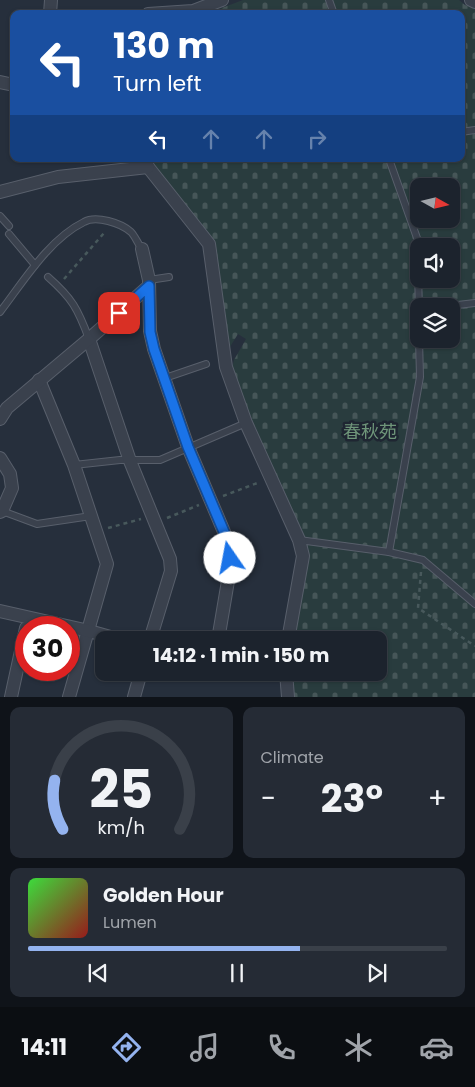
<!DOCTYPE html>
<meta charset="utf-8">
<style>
body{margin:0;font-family:Poppins,"Noto Sans JP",sans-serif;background:#252b35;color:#f1f3f6;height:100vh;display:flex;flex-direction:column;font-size:19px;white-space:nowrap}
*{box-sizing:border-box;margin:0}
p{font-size:16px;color:#a0a4aa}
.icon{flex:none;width:28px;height:28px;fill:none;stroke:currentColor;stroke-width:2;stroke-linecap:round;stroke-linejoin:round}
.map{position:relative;height:697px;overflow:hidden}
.sheet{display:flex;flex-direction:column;gap:10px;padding:10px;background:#0f1319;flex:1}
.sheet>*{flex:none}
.top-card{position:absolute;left:10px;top:10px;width:455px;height:152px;border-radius:10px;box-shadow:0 1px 4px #0004,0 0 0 1px #3a4049;background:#1a4fa0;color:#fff;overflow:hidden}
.needle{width:32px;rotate:98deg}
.buttons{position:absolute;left:410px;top:178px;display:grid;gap:10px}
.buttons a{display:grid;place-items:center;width:50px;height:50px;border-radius:10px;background:#1c232d;box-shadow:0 1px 4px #0004,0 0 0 1px #3a4049;font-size:25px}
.speed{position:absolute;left:15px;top:616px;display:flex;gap:10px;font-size:25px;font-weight:700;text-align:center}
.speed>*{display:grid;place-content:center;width:65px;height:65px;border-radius:50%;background:#1c232d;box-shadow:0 1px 4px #0004,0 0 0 1px #3a4049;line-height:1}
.speed .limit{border:8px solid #d22;background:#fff;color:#111}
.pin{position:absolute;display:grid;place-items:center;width:42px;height:42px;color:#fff;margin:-21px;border-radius:10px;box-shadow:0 2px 8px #0006}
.me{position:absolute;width:55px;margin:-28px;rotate:348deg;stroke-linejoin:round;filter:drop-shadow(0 0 4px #0008)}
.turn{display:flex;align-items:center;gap:18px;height:105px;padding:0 20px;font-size:22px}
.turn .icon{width:65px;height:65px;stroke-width:2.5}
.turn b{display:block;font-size:35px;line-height:42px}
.lanes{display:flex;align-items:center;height:48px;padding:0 20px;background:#0003;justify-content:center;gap:25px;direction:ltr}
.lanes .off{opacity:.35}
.big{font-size:38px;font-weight:700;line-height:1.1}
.sheet .widget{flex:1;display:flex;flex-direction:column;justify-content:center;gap:8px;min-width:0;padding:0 18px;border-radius:10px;background:#252b35}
.sheet .dial{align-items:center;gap:0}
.dial svg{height:130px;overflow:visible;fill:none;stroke:#3a4049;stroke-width:7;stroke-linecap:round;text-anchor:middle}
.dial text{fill:#f1f3f6;stroke:none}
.song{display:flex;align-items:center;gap:15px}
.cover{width:60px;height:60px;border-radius:8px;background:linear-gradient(135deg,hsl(120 70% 55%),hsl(0 70% 35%))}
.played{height:5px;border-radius:2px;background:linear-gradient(90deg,#94b3ef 65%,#3a4049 65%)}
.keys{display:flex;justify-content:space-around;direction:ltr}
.heat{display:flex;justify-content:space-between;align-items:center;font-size:28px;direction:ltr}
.sheet .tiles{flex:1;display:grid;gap:10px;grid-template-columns:1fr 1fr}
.widget:last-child{grid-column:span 2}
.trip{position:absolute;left:95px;top:631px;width:292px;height:50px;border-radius:10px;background:#1c232d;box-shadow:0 1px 4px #0004,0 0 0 1px #3a4049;font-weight:700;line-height:50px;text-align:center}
.dock{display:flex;height:80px;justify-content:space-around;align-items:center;background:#0b0e12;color:#a0a4aa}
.dock .icon{width:35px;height:35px}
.dock .active{color:#94b3ef}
.dock b{font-size:22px;color:#f1f3f6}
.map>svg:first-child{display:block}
.cemetery{fill:url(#cemetery-stones);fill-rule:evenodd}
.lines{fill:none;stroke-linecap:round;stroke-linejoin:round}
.lane-casing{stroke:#585f6b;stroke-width:8}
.street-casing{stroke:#585f6b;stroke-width:14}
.path{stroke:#48595c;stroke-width:2.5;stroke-dasharray:4 4;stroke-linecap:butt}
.lane{stroke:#3a414d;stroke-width:6}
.street{stroke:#3a414d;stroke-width:12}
.route-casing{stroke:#114b97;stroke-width:12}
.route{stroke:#1a73e8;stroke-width:9}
.labels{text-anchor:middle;stroke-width:5;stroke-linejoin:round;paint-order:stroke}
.park-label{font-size:18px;fill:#6f967a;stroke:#1f2632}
</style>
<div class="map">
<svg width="475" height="697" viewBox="0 0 475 697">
<defs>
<pattern id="cemetery-stones" width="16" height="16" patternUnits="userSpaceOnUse" patternTransform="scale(1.25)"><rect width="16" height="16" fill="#293c3e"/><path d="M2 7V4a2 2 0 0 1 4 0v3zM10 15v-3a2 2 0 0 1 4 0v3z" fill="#465658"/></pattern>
</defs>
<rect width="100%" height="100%" fill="#262f3c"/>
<path class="cemetery" d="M243,0H459L465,5L475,9V697H293L291,673L379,672V640H294L309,556L249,420L232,368L234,360L246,339L238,334L228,350L213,243L146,159H461V14H206ZM419,186H451V219H419ZM419,246H451V279H419ZM419,306H451V339H419Z"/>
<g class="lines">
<g class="lane-casing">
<g id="lane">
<polyline points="329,0 334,14"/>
<polyline points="461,132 475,130"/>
<polyline points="389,159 417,238 419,309"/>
<polyline points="0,216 9,226"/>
<polyline points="9,234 35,265"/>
<path d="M48,277C72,298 78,309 89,339"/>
<polyline points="149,280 169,277"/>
<polyline points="449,306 475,303"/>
<path d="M0,312C23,282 49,239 84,222C96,215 121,223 131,232C135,236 138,244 142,249"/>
<polyline points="165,378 206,364"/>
<polyline points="74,465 120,460 160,460 246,423"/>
<polyline points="2,511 37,524 91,516"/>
<polyline points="299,540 389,552 420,377 419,339"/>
<polyline points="389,552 423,560 475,604"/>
</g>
</g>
<g class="street-casing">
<g id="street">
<polyline points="471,0 475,2"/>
<polyline points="50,14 51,0"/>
<polyline points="148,14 193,11 222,0"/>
<polyline points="0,82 14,85"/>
<polyline points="139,159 148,167 209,244 226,367 246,423 299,540 303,556 288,640"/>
<polyline points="0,192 58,177 148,167"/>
<polyline points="142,249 149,280 150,331 154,349 188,447 230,546 230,569 218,640"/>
<polyline points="89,339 130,461 170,559 171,571 150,640"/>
<polyline points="39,380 74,465 107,564 69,697"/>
<polyline points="0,419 7,408 89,339 149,286"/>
<polyline points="0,458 10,474 12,488 2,511 0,512"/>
<polyline points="0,611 89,631 121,640"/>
<polyline points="286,672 288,697"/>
<polyline points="11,697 26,628"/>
<polyline points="134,697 141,672"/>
</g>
</g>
<g class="path">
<polyline points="64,279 104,233"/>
<polyline points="223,496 260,482"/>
<polyline points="167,518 199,505"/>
<polyline points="108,528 141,519"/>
<polyline points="421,572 418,608 475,646"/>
</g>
<use href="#lane" class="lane"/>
<use href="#street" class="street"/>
</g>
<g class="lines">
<g class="route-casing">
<polyline id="route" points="119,313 149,286 150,332 154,349 188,447 230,546 230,558"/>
</g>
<use href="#route" class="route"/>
</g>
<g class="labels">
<g class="park-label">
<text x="370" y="438">春秋苑</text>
</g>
</g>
</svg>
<div class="buttons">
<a><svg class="needle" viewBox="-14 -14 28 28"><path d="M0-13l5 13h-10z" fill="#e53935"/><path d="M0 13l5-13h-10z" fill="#a0a4aa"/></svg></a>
<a><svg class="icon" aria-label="sound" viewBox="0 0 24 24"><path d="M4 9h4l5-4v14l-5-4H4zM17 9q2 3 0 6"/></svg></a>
<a><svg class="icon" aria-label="layers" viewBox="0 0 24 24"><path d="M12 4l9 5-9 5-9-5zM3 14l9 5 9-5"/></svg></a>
</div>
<div class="speed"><div class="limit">30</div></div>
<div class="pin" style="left:119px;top:313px;background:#d93025"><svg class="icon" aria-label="arrive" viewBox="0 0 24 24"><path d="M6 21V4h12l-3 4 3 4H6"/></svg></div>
<svg class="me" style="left:230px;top:558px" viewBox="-20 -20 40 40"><circle r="19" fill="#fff"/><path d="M0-13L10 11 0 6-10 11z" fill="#1a73e8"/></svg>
<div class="trip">14:12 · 1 min · 150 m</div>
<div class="top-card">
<div class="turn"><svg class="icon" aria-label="left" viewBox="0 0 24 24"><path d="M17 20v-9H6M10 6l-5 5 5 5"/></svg><div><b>130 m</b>Turn left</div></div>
<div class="lanes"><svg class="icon" aria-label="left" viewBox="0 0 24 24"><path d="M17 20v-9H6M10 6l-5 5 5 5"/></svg><svg class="icon off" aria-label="ahead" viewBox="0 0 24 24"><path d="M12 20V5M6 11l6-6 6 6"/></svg><svg class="icon off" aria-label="ahead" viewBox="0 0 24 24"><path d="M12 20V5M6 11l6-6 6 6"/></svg><svg class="icon off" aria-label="right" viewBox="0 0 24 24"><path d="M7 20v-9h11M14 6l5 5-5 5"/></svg></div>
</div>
</div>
<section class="sheet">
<div class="tiles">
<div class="widget dial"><svg viewBox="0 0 100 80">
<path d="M14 69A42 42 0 1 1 86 69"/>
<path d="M14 69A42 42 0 0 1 9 39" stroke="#94b3ef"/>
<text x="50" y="56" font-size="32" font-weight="700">25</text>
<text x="50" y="72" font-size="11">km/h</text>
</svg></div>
<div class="widget"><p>Climate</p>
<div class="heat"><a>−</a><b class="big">23°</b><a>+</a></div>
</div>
<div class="widget">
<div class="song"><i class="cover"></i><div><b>Golden Hour</b><p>Lumen</p></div></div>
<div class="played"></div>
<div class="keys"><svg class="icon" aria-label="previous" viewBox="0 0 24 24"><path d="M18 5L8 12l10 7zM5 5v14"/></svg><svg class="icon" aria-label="pause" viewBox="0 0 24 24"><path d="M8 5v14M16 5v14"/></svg><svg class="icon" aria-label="next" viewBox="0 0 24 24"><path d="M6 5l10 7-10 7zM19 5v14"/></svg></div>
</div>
</div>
</section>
<nav class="dock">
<b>14:11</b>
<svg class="icon active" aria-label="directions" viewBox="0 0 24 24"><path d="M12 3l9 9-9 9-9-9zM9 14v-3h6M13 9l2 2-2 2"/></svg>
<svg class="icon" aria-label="music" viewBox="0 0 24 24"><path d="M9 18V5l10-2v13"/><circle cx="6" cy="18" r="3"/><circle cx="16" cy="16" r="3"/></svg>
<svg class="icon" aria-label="phone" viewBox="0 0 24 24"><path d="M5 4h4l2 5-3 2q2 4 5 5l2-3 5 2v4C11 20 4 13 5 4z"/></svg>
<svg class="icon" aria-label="climate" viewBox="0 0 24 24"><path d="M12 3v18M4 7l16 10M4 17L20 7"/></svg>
<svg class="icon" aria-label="car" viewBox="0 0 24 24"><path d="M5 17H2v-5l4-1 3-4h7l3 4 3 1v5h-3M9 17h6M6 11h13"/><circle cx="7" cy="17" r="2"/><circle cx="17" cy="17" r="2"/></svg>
</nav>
